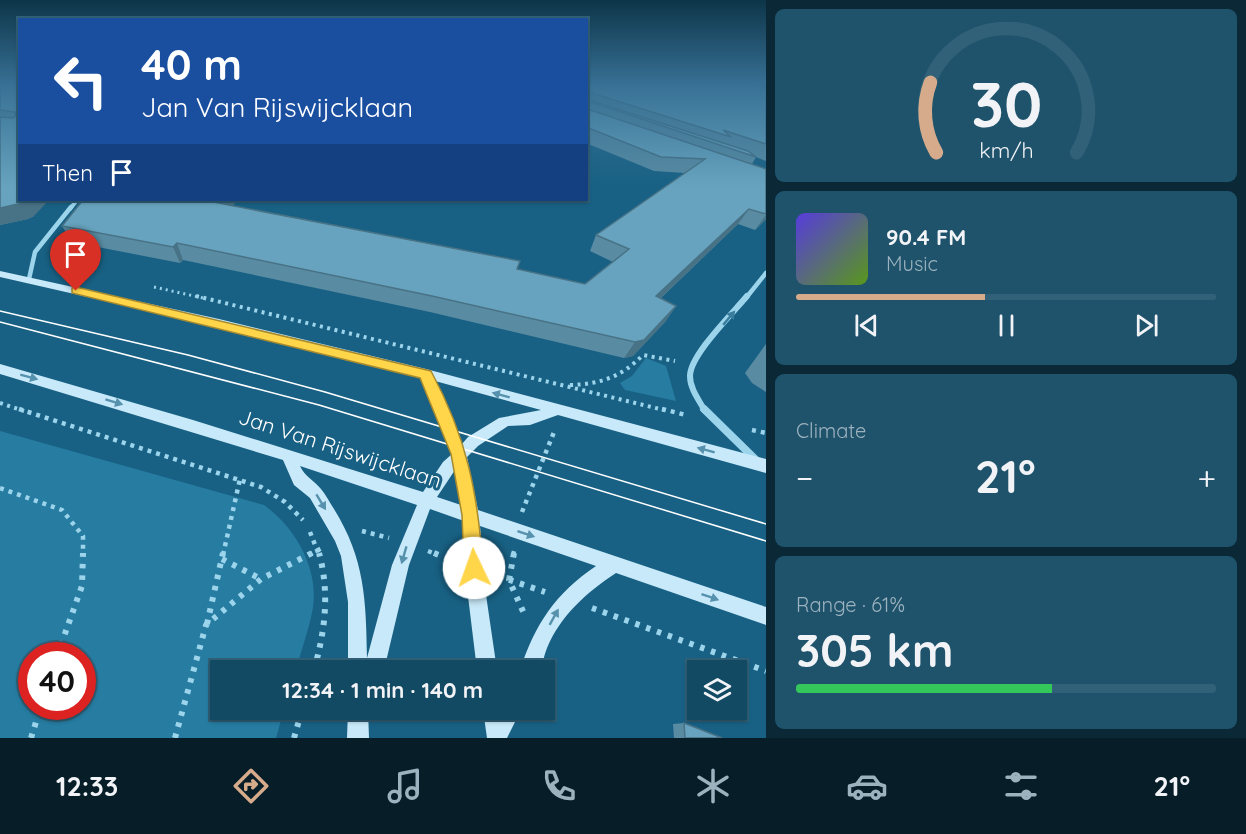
<!DOCTYPE html>
<meta charset="utf-8">
<style>
body{margin:0;font-family:Quicksand,sans-serif;background:#1f536c;color:#f1f3f6;height:100vh;display:flex;flex-direction:column;font-size:22px;white-space:nowrap}
*{box-sizing:border-box;margin:0}
p{font-size:20px;color:#9cb2be}
.icon{flex:none;width:33px;height:33px;fill:none;stroke:currentColor;stroke-width:2;stroke-linecap:round;stroke-linejoin:round}
.map{position:relative;flex:1;overflow:hidden}
.side{display:flex;flex-direction:column;gap:9px;padding:9px;background:#0a2836;width:480px}
.side>*{flex:none}
.top-card{position:absolute;left:18px;top:18px;width:570px;height:183px;border-radius:0px;box-shadow:0 2px 4px #0004,0 0 0 2px #316178;background:#1a4fa0;color:#fff;overflow:hidden}
.controls{position:absolute;left:687px;top:660px;display:grid;gap:12px}
.controls a{display:grid;place-items:center;width:60px;height:60px;border-radius:0px;background:#124963;box-shadow:0 2px 4px #0004,0 0 0 2px #316178;font-size:30px}
.speed{position:absolute;left:18px;top:642px;display:flex;gap:12px;font-size:30px;font-weight:700;text-align:center}
.speed>*{display:grid;place-content:center;width:78px;height:78px;border-radius:50%;background:#124963;box-shadow:0 2px 4px #0004,0 0 0 2px #316178;line-height:1}
.speed .limit{border:9px solid #d22;background:#fff;color:#111}
.pin{position:absolute;display:grid;place-items:center;width:51px;height:51px;color:#fff;margin:-62px -26px;border-radius:50% 50% 50% 0;rotate:-45deg;box-shadow:0 0 6px #0007}
.pin .icon{rotate:45deg}
.me{position:absolute;width:66px;margin:-33px;rotate:357deg;stroke-linejoin:round;filter:drop-shadow(0 0 4px #0008)}
.turn{display:flex;align-items:center;gap:21px;height:126px;padding:0 24px;font-size:27px}
.turn .icon{width:78px;height:78px;stroke-width:2.5}
.turn b{display:block;font-size:42px;line-height:51px}
.then{display:flex;align-items:center;height:57px;padding:0 24px;background:#0003;gap:12px;font-size:22px}
.big{font-size:45px;font-weight:700;line-height:1.1}
.side .card{flex:1;display:flex;flex-direction:column;justify-content:center;gap:9px;min-width:0;padding:0 21px;border-radius:9px;background:#1f536c}
.side .dial{align-items:center;gap:0}
.dial svg{height:156px;overflow:visible;fill:none;stroke:#316178;stroke-width:7;stroke-linecap:round;text-anchor:middle}
.dial text{fill:#f1f3f6;stroke:none}
.song{display:flex;align-items:center;gap:18px}
.cover{width:72px;height:72px;border-radius:9px;background:linear-gradient(135deg,hsl(250 70% 55%),hsl(90 70% 35%))}
.played{height:6px;border-radius:3px;background:linear-gradient(90deg,#d6ab8b 45%,#316178 45%)}
.keys{display:flex;justify-content:space-around;direction:ltr}
.heat{display:flex;justify-content:space-between;align-items:center;font-size:33px;direction:ltr}
.charge{height:9px;border-radius:4px;background:linear-gradient(90deg,#34c759 61%,#316178 0)}
.trip{position:absolute;left:210px;top:660px;width:345px;height:60px;border-radius:0px;background:#124963;box-shadow:0 2px 4px #0004,0 0 0 2px #316178;font-weight:700;line-height:60px;text-align:center}
.tab-bar{display:flex;height:96px;justify-content:space-around;align-items:center;background:#071d28;color:#9cb2be}
.tab-bar .icon{width:42px;height:42px}
.tab-bar .selected{color:#d6ab8b}
.tab-bar b{font-size:27px;color:#f1f3f6}
main{display:flex;flex:1;min-height:0}
.map>svg:first-child{display:block}
.green{fill:#267ca1;fill-rule:evenodd}
.lines{fill:none;stroke-linecap:round;stroke-linejoin:round}
.path-far3{stroke:#9cd4ec;stroke-width:3;stroke-dasharray:2 4;stroke-linecap:butt}
.path-far2{stroke:#9cd4ec;stroke-width:4;stroke-dasharray:3 4.5;stroke-linecap:butt}
.path-far1{stroke:#9cd4ec;stroke-width:4.5;stroke-dasharray:4 5;stroke-linecap:butt}
.path{stroke:#9cd4ec;stroke-width:6;stroke-dasharray:4.5 7;stroke-linecap:butt}
.street-far3{stroke:#9cd4ec;stroke-width:4}
.street-far2{stroke:#9cd4ec;stroke-width:4.5}
.street-far1{stroke:#9cd4ec;stroke-width:6}
.street{stroke:#9cd4ec;stroke-width:8}
.secondary{fill:#c8e9f9;fill-rule:evenodd}
.tram{stroke:#fff;stroke-width:1.5}
.wall{fill:#598ca3}
.shaded-wall{fill:#487285}
.building{fill:#67a3be;stroke:#487285;stroke-width:1.5}
.oneway{fill:#397e9e}
.oneway2{fill:#5691ad}
.route{fill:#ffd54a;stroke:#a68a30;stroke-width:1.5}
.labels{text-anchor:middle;stroke-width:6;stroke-linejoin:round;paint-order:stroke}
.near-street-label{font-size:21px;fill:#fff;stroke:#186184}
</style>
<main>
<div class="map">
<svg width="766" height="738" viewBox="0 0 766 738">
<rect width="100%" height="100%" fill="#186184"/>
<g class="green">
<polygon points="646,358 666,366 676,401 625,390 620,383 632,376"/>
<path d="M0,431L264,505C296,528 321,571 312,613C308,632 301,651 296,670H220V710H284L276,738H0ZM32,656H82V706H32Z"/>
</g>
<g class="lines">
<polyline class="path-far3" points="154,287 203,298"/>
<g class="path-far2">
<polyline points="196,296 668,411"/>
<path d="M570,385C601,384 621,377 643,355L675,361"/>
<polyline points="0,403 24,411"/>
</g>
<g class="path-far1">
<polyline points="19,409 261,487 285,502 303,520"/>
<polyline points="662,409 686,415"/>
<polyline points="752,430 766,433"/>
<polyline points="0,488 62,510 83,536 83,555"/>
<polyline points="522,512 554,432"/>
<polyline points="362,531 389,538"/>
<polyline points="310,532 319,555"/>
<polyline points="428,551 438,555"/>
<polyline points="223,555 240,479"/>
<polyline points="309,555 322,548"/>
<polyline points="513,555 514,551"/>
</g>
<g class="path">
<polyline points="434,553 451,560"/>
<polyline points="514,553 509,580 526,618"/>
<polyline points="222,559 261,579"/>
<polyline points="498,576 545,592"/>
<polyline points="592,608 766,671"/>
<polyline points="207,624 223,553"/>
<polyline points="57,656 82,586 83,553"/>
<path d="M314,670C325,631 330,593 319,553"/>
<polyline points="31,738 41,706"/>
<polyline points="175,738 206,625 261,579 312,553"/>
<polyline points="294,738 302,710"/>
</g>
<polyline class="street-far3" points="70,209 77,200"/>
<g class="street-far2">
<polyline points="29,279 35,252 71,207"/>
<polyline points="746,298 766,273"/>
</g>
<path class="street-far1" d="M705,411C699,400 690,389 690,376C690,355 733,313 747,296"/>
<polyline class="street" points="704,409 756,460"/>
<g class="secondary">
<path d="M0,271L219,319L426,369L766,459V473L558,415L530,425L508,426L478,446L467,457L478,510L766,607V625L616,573C586,593 561,615 547,648C544,655 543,663 540,670H520C535,624 555,594 596,566L480,526L485,588L497,670H477L467,588L464,521L430,509L409,565L384,670H348V602L341,556L335,541L310,498L294,485L283,460L0,374V364L193,420L423,492L443,462L452,454L421,377L219,327L0,277ZM435,381L541,410L499,418L468,437L462,444ZM300,466L417,505L392,565L367,658C366,600 365,559 334,509C330,503 326,495 321,489C314,480 305,477 300,466ZM455,470L461,505L437,497Z"/>
<polygon points="348,710 368,710 369,738 347,738"/>
<polygon points="483,710 521,710 507,738 487,738"/>
</g>
<g class="tram">
<polyline points="0,311 188,355 325,392 766,524"/>
<polyline points="0,322 319,405 766,541"/>
</g>
</g>
<g class="wall">
<polygon points="0,84 20,84 34,216 28,219 0,225"/>
<polygon points="586,84 766,88 766,161 756,157 752,164 766,169 766,219 755,230 738,224 661,298 676,306 665,322 633,356 624,358 430,312 183,260 180,263 72,242 62,226 232,206 585,284 613,262 590,251 596,235 685,173 654,171 586,143"/>
<polygon points="766,344 766,392 752,383 745,373"/>
<polygon points="684,723 722,738 674,738 673,724"/>
</g>
<g class="shaded-wall">
<polygon points="26,200 49,200 34,216 28,219 0,225 0,208"/>
<polygon points="217,200 239,200 218,218 213,202"/>
<polygon points="749,209 738,224 646,312 656,296"/>
<polygon points="766,215 766,219 755,230"/>
<polygon points="177,243 183,260 180,263 173,247"/>
<polygon points="676,306 665,322 633,356 624,358 635,342"/>
</g>
<g class="building">
<polygon points="0,84 20,84 20,200 26,200 24,202 18,204 0,208 0,117 13,118 16,116 15,112 0,110"/>
<polygon points="586,84 750,84 766,88 766,144 723,130 731,137 589,92 589,100 748,151 756,157 591,102 588,104 590,110 766,169 766,214 749,209 656,296 676,306 644,340 635,342 432,296 177,243 173,247 62,226 83,200 217,200 213,202 520,261 517,269 585,284 629,249 596,235 705,159 661,157 586,127"/>
<polygon points="684,723 722,738 685,738"/>
</g>
<defs><path id="oneway-solid" d="M-6-.8H1V-3.2L6.5 0L1 3.2V.8H-6Z" transform="scale(1.5)"/></defs>
<use class="oneway" href="#oneway-solid" transform="translate(729 318) rotate(-50)"/>
<g class="oneway2">
<use href="#oneway-solid" transform="translate(29 377) rotate(15)"/>
<use href="#oneway-solid" transform="translate(501 395) rotate(-165)"/>
<use href="#oneway-solid" transform="translate(114 402) rotate(17)"/>
<use href="#oneway-solid" transform="translate(706 450) rotate(-165)"/>
<use href="#oneway-solid" transform="translate(321 502) rotate(59)"/>
<use href="#oneway-solid" transform="translate(526 534) rotate(18)"/>
<use href="#oneway-solid" transform="translate(404 555) rotate(106)"/>
<use href="#oneway-solid" transform="translate(710 597) rotate(19)"/>
<use href="#oneway-solid" transform="translate(554 617) rotate(-61)"/>
</g>
<linearGradient id="sky" x2="0" y2="1"><stop stop-color="#0d3549"/><stop offset="0.45" stop-color="#377094"/><stop offset="1" stop-color="#377094" stop-opacity="0"/></linearGradient>
<rect width="766" height="187" fill="url(#sky)"/>
<path class="route" d="M76,287L431,371C467,438 478,493 483,568L481,575L474,578L467,575L464,568L462,515L451,454L420,378L72,293V288Z"/>
<g class="labels">
<g class="near-street-label">
<text transform="translate(340 449) rotate(18)" y="7">Jan Van Rijswijcklaan</text>
</g>
</g>
</svg>
<div class="controls">
<a><svg class="icon" aria-label="layers" viewBox="0 0 24 24"><path d="M12 4l9 5-9 5-9-5zM3 14l9 5 9-5"/></svg></a>
</div>
<div class="speed"><div class="limit">40</div></div>
<div class="pin" style="left:76px;top:291px;background:#d93025"><svg class="icon" aria-label="arrive" viewBox="0 0 24 24"><path d="M6 21V4h12l-3 4 3 4H6"/></svg></div>
<svg class="me" style="left:474px;top:568px" viewBox="-20 -20 40 40"><circle r="19" fill="#fff"/><path d="M0-13L10 11 0 6-10 11z" fill="#ffd54a"/></svg>
<div class="trip">12:34 · 1 min · 140 m</div>
<div class="top-card">
<div class="turn"><svg class="icon" aria-label="left" viewBox="0 0 24 24"><path d="M17 20v-9H6M10 6l-5 5 5 5"/></svg><div><b>40 m</b>Jan Van Rijswijcklaan</div></div>
<div class="then">Then<svg class="icon" aria-label="arrive" viewBox="0 0 24 24"><path d="M6 21V4h12l-3 4 3 4H6"/></svg></div>
</div>
</div>
<section class="side">
<div class="card dial"><svg viewBox="0 0 100 80">
<path d="M14 69A42 42 0 1 1 86 69"/>
<path d="M14 69A42 42 0 0 1 11 33" stroke="#d6ab8b"/>
<text x="50" y="56" font-size="32" font-weight="700">30</text>
<text x="50" y="72" font-size="11">km/h</text>
</svg></div>
<div class="card">
<div class="song"><i class="cover"></i><div><b>90.4 FM</b><p>Music</p></div></div>
<div class="played"></div>
<div class="keys"><svg class="icon" aria-label="previous" viewBox="0 0 24 24"><path d="M18 5L8 12l10 7zM5 5v14"/></svg><svg class="icon" aria-label="pause" viewBox="0 0 24 24"><path d="M8 5v14M16 5v14"/></svg><svg class="icon" aria-label="next" viewBox="0 0 24 24"><path d="M6 5l10 7-10 7zM19 5v14"/></svg></div>
</div>
<div class="card"><p>Climate</p>
<div class="heat"><a>−</a><b class="big">21°</b><a>+</a></div>
</div>
<div class="card"><p>Range · 61%</p><b class="big">305 km</b><div class="charge"></div></div>
</section>
</main>
<nav class="tab-bar">
<b>12:33</b>
<svg class="icon selected" aria-label="directions" viewBox="0 0 24 24"><path d="M12 3l9 9-9 9-9-9zM9 14v-3h6M13 9l2 2-2 2"/></svg>
<svg class="icon" aria-label="music" viewBox="0 0 24 24"><path d="M9 18V5l10-2v13"/><circle cx="6" cy="18" r="3"/><circle cx="16" cy="16" r="3"/></svg>
<svg class="icon" aria-label="phone" viewBox="0 0 24 24"><path d="M5 4h4l2 5-3 2q2 4 5 5l2-3 5 2v4C11 20 4 13 5 4z"/></svg>
<svg class="icon" aria-label="climate" viewBox="0 0 24 24"><path d="M12 3v18M4 7l16 10M4 17L20 7"/></svg>
<svg class="icon" aria-label="car" viewBox="0 0 24 24"><path d="M5 17H2v-5l4-1 3-4h7l3 4 3 1v5h-3M9 17h6M6 11h13"/><circle cx="7" cy="17" r="2"/><circle cx="17" cy="17" r="2"/></svg>
<svg class="icon" aria-label="filters" viewBox="0 0 24 24"><path d="M4 7h16M4 17h16"/><circle cx="9" cy="7" r="2"/><circle cx="15" cy="17" r="2"/></svg>
<b>21°</b>
</nav>
